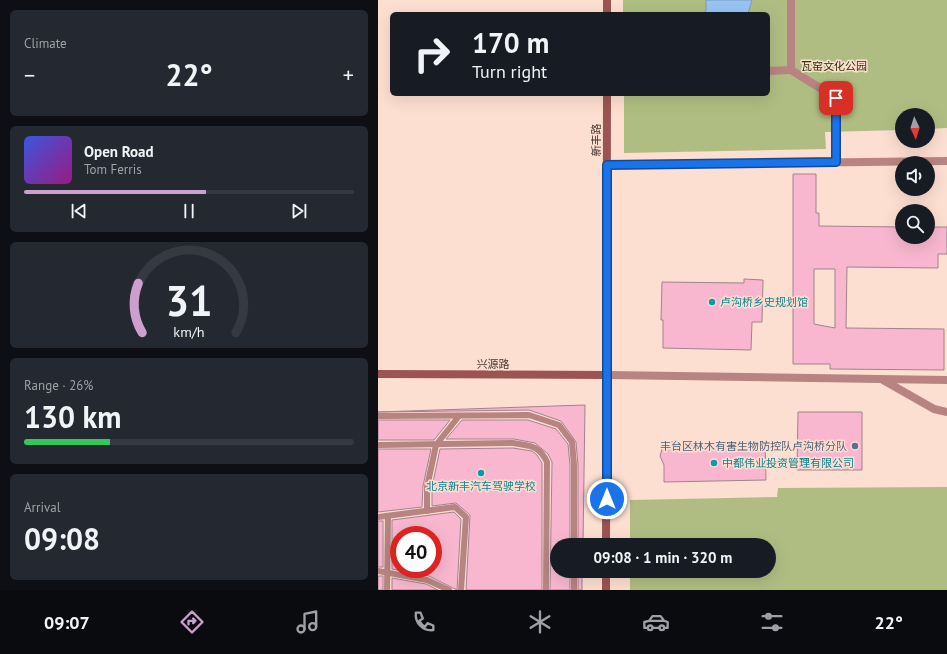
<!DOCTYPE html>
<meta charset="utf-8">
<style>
body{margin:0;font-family:"PT Sans","Noto Sans SC",sans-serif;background:#242831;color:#f1f3f6;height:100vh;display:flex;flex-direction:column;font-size:15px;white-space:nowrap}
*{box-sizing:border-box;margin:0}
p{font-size:13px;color:#9ea1a6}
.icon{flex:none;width:22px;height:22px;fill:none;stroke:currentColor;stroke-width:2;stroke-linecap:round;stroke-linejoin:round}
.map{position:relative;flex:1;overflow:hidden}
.drawer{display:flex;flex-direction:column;gap:10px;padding:10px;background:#0d0f14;width:378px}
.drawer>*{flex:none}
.guide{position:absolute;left:12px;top:12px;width:380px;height:84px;border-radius:6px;box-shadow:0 4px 16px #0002;background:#171b24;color:#f1f3f6;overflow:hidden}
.needle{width:26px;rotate:176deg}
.fabs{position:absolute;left:517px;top:108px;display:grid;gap:8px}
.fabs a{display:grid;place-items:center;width:40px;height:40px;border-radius:50%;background:#171b24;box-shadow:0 4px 16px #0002;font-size:20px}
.speed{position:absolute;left:12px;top:526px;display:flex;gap:8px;font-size:20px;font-weight:700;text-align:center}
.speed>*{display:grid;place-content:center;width:52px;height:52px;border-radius:50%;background:#171b24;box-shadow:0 4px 16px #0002;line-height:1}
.speed .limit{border:6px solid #d22;background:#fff;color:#111}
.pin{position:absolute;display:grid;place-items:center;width:34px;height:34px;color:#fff;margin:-17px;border-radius:8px;box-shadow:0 2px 6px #0006}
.me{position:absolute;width:44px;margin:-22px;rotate:0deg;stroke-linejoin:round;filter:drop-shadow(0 0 3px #0008)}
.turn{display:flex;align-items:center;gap:14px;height:84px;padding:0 16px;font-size:18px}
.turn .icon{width:52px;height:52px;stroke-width:2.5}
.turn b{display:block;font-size:28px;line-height:34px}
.big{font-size:30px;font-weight:700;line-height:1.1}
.drawer .card{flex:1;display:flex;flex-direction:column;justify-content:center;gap:6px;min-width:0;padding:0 14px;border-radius:6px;background:#242831}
.drawer .dial{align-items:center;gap:0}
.dial svg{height:104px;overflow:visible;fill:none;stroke:#363941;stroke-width:7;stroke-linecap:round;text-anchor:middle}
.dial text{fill:#f1f3f6;stroke:none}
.song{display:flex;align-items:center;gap:12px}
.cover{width:48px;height:48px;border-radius:6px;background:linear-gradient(135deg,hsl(230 70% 55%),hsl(310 70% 35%))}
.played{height:4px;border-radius:2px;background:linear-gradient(90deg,#cc9fce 55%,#363941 55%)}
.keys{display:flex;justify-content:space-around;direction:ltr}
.heat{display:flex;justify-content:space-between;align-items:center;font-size:22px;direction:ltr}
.charge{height:6px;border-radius:3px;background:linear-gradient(90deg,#34c759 26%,#363941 0)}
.trip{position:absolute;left:172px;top:538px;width:226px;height:40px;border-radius:20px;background:#171b24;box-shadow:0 4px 16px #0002;font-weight:700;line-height:40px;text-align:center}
.dock{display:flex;height:64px;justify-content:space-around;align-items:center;background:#090b0e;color:#9ea1a6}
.dock .icon{width:28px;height:28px}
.dock .on{color:#cc9fce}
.dock b{font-size:18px;color:#f1f3f6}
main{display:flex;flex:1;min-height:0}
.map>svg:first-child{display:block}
.green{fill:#b0bd82}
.water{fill:#98c4f3;stroke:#7e9ab9}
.building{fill:#f8b7ce;stroke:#a0838d;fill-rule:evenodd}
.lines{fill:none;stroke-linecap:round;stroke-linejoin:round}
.lane{stroke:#b78482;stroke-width:6}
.street{stroke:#b78482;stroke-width:8}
.secondary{stroke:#9c5452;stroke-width:8}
.route-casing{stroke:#114b97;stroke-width:10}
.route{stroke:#1a73e8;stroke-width:7}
.culture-dot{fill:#0f9aa8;stroke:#fddfd1;stroke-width:1.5}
.service-dot{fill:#5c6f8a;stroke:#fddfd1;stroke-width:1.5}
.labels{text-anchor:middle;stroke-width:3;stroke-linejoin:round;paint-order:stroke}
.park-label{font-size:11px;fill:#2d3405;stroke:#fddfd1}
.street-label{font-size:11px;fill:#433731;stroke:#fddfd1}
.culture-label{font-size:11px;fill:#0d838f;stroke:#fddfd1;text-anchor:start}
.service-label{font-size:11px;fill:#4e5e75;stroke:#fddfd1;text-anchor:end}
</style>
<main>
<section class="drawer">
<div class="card"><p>Climate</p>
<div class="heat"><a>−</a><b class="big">22°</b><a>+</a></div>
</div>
<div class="card">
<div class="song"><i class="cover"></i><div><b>Open Road</b><p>Tom Ferris</p></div></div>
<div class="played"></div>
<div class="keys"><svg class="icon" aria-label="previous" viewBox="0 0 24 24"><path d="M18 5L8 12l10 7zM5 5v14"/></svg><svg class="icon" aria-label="pause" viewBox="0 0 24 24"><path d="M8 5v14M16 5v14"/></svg><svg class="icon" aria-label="next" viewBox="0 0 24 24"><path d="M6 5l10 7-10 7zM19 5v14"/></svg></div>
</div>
<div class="card dial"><svg viewBox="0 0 100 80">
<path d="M14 69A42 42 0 1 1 86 69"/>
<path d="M14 69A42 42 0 0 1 11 31" stroke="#cc9fce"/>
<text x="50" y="56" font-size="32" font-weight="700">31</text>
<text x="50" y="72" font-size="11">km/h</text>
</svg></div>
<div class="card"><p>Range · 26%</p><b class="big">130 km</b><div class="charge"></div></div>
<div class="card"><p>Arrival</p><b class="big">09:08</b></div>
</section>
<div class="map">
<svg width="569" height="590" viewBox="0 0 569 590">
<rect width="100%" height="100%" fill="#fddfd1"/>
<g class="green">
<polygon points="245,0 569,0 569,128 550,129 550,115 524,115 524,130 447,132 448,149 246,153 246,94 390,94 390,14 245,14"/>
<polygon points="569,487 569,590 252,590 252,571 391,571 391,545 252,545 252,500 399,497 400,488"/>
</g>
<polygon class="water" points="328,0 374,0 370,14 326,14 328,10"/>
<g class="building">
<path d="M415,174H438V213H441V226L524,227V237H550V227H569V254H560V268L469,267L468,328L566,329V370L452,369V364H415ZM436,269H457V328L436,324Z"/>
<polygon points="366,279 385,280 384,322 374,322 373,350 285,348 285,320 283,320 284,282 366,283"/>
<polygon points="207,405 205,545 200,545 200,465 198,442 183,421 151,410 0,412"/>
<polygon points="420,412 484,412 484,470 419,470"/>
<polygon points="0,420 72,420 56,440 0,440"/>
<polygon points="84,420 150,420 178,429 190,444 192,465 192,545 179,545 179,571 192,571 192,590 172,590 174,462 170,454 157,443 136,439 68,439"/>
<polygon points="292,442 300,442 304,445 387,443 388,480 286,482 286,465 282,456 284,449"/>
<polygon points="135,448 154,451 159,455 164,463 164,590 88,590 92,515 78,503 54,506 54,487 62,449"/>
<polygon points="0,449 53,449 45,486 44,507 0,512"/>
<path d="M76,512L83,519L79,590L51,576L14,569V520ZM21,535H55V569H21Z"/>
<rect x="0" y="521" width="5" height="46"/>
<rect x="200" y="571" width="4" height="19"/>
<rect x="0" y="576" width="5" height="14"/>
<polygon points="14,578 48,584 60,590 14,590"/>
</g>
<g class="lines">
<g class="lane">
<polyline points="0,416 151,415 181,425 194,442 196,465 196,545"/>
<path d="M0,445L135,443C152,446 161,445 169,462L168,590"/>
<polyline points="49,511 49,487 58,445 81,416"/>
<polyline points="0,517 77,507 88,517 83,590"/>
<polyline points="0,571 49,580 71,590"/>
<polyline points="9,590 10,517"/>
<polyline points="196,590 196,571"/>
</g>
<g class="street">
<polyline points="413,0 413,70 458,98 458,162"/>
<polyline points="390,71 413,70"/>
<polyline points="229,165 569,161"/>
<polyline points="230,375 569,380"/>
<polyline points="505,380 556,409 569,412"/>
</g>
<g class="secondary">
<polyline points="229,0 229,14"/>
<polyline points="0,374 230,375"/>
<polyline points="228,545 229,94"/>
<polyline points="228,590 228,571"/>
</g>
</g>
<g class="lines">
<g class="route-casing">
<polyline id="route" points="229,499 229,165 458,162 458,98"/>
</g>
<use href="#route" class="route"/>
</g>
<g class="culture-dot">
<circle cx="334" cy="302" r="4"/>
<circle cx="336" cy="463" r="4"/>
<circle cx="103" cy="473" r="4"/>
</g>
<circle class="service-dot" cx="477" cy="446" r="4"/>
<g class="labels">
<g class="park-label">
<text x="456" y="70">瓦窑文化公园</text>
</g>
<g class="street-label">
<text transform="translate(218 140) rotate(-90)" y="4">新丰路</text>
<text x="115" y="368">兴源路</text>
</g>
<g class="culture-label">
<text x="342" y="306">卢沟桥乡史规划馆</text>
<text x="344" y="467">中都伟业投资管理有限公司</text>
<text x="103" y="490" text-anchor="middle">北京新丰汽车驾驶学校</text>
</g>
<g class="service-label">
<text x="469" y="450">丰台区林木有害生物防控队卢沟桥分队</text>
</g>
</g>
</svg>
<div class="fabs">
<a><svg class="needle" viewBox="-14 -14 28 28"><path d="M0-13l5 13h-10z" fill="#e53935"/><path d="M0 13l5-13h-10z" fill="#9ea1a6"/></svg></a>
<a><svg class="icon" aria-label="sound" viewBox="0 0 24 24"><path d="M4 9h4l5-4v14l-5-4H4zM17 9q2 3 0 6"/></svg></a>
<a><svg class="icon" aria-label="search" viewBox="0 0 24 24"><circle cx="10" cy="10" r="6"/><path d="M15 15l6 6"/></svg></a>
</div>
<div class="speed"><div class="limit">40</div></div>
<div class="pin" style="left:458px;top:98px;background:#d93025"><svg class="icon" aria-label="arrive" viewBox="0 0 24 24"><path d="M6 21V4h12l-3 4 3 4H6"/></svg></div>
<svg class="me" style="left:229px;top:499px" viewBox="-20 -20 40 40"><circle r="17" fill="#1a73e8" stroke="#fff" stroke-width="3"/><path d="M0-11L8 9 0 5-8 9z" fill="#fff"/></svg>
<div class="trip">09:08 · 1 min · 320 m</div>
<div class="guide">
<div class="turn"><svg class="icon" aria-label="right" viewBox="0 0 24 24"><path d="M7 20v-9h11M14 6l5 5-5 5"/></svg><div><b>170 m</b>Turn right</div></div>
</div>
</div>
</main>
<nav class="dock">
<b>09:07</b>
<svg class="icon on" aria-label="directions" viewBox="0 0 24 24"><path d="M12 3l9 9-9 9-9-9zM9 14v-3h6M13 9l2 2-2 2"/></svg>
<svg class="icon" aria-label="music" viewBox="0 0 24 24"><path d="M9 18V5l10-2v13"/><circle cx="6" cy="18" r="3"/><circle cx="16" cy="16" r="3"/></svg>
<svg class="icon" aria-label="phone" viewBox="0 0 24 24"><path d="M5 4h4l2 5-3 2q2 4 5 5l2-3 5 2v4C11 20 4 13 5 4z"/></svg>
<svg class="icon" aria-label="climate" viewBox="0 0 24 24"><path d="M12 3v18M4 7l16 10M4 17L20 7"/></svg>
<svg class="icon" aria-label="car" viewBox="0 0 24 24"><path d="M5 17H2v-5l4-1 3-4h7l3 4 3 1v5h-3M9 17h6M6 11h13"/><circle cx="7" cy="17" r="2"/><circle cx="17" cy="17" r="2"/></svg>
<svg class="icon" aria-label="filters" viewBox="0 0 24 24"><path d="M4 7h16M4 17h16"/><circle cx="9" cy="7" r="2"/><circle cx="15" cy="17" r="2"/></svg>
<b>22°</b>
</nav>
